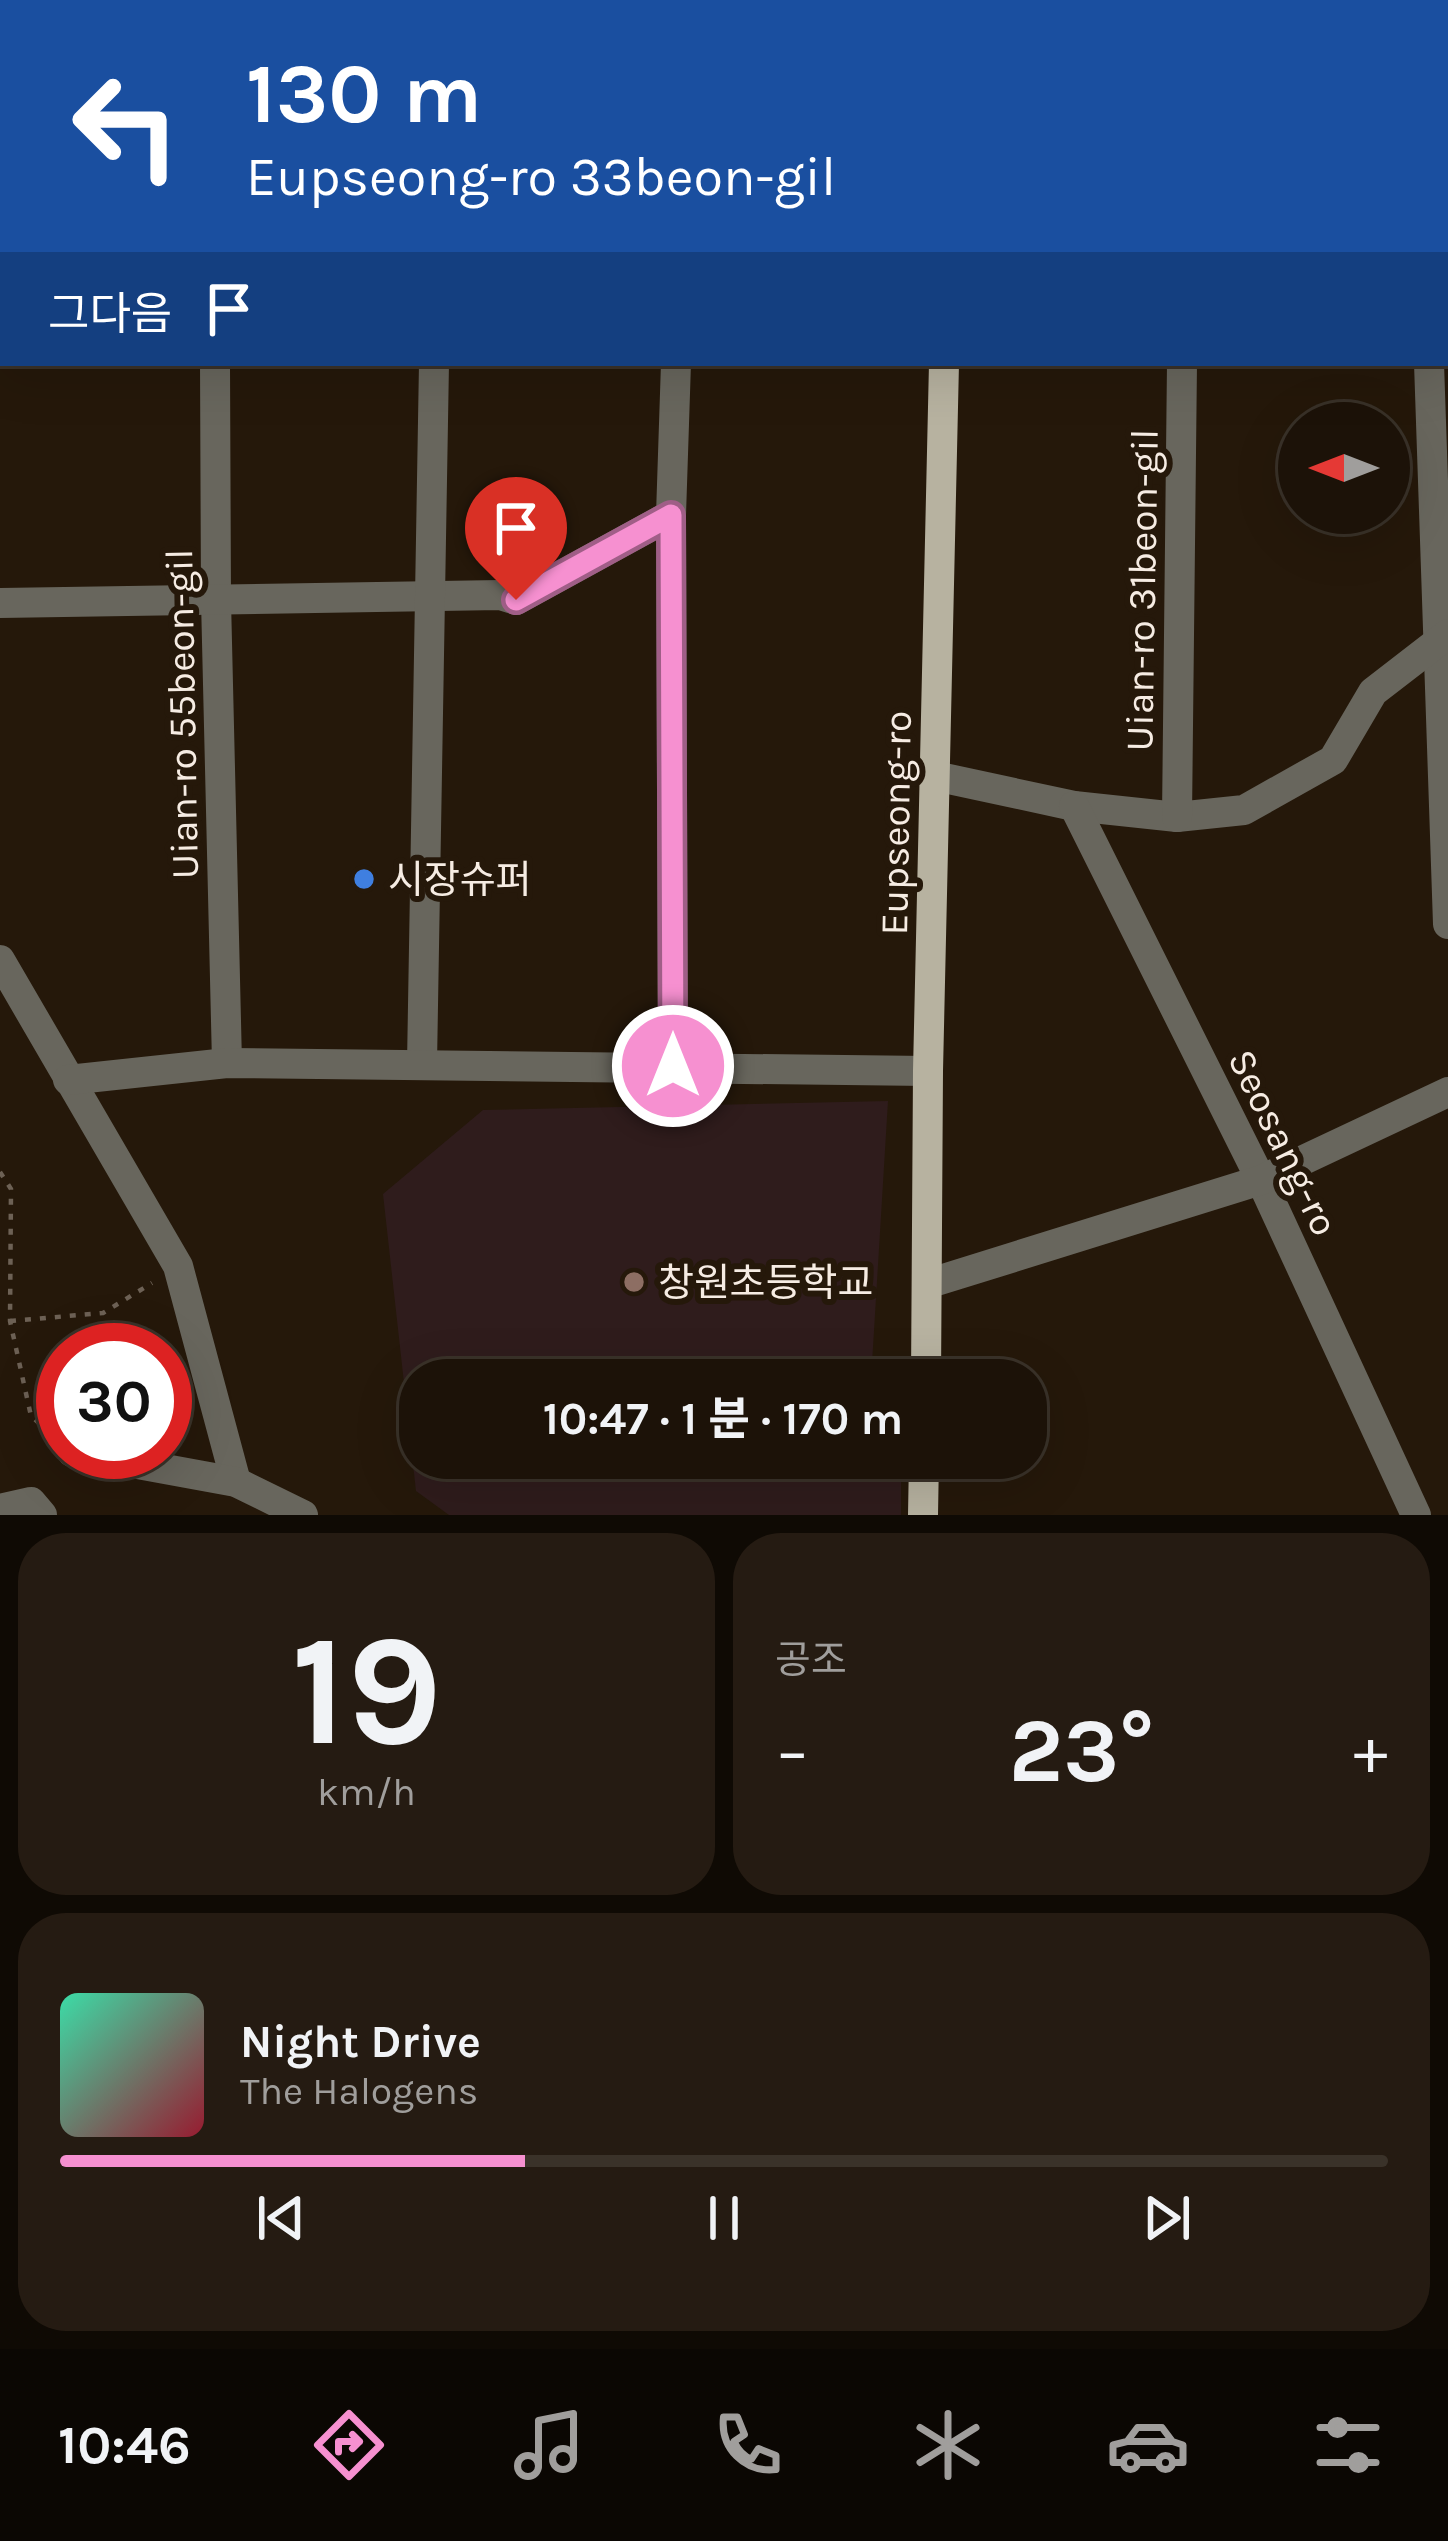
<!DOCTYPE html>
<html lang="ko">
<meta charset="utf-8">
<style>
body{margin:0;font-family:Karla,"Noto Sans KR",sans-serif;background:#251b12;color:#f1f3f6;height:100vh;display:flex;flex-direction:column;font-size:45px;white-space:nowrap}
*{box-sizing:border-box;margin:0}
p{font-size:39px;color:#a09e9c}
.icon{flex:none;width:66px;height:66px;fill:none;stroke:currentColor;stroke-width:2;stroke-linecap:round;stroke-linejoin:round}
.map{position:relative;height:1515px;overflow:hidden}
.panel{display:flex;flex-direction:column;gap:18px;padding:18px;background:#0f0a04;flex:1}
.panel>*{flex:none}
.guide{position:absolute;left:0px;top:0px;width:1449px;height:366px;box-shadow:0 12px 48px #0002,0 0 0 3px #3a3229;background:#1a4fa0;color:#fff;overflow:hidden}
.needle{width:78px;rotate:270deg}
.controls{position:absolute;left:1278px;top:402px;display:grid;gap:24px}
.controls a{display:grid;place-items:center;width:132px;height:132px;border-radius:50%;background:#1c1208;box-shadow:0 12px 48px #0002,0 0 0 3px #3a3229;font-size:60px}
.speed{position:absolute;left:36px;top:1323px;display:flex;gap:24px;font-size:60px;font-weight:700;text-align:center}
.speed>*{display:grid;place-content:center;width:156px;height:156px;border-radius:50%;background:#1c1208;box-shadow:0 12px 48px #0002,0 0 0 3px #3a3229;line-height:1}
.speed .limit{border:18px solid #d22;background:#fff;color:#111}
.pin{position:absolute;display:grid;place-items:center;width:102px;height:102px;color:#fff;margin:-123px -51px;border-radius:50% 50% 50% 0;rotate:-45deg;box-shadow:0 0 12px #0007}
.pin .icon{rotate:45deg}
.me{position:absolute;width:132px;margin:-66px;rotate:0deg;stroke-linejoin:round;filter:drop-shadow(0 0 9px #0008)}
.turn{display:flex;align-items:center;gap:42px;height:252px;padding:0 48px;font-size:54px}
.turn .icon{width:156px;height:156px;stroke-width:2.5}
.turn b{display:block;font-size:84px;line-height:102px}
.then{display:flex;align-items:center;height:114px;padding:0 48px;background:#0003;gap:24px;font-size:45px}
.big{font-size:90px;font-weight:700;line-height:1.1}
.panel .tile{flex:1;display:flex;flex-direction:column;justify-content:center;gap:18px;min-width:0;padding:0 42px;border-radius:48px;background:#251b12}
.panel .dial{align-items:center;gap:0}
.dial b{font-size:156px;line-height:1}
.song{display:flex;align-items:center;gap:36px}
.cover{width:144px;height:144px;border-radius:18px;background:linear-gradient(135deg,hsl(160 70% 55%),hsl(350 70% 35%))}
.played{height:12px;border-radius:6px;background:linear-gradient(90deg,#f690d0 35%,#3a3229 35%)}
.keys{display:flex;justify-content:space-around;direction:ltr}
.heat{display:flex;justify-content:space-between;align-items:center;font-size:66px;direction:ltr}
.panel .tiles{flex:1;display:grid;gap:18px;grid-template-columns:1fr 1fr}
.tile:last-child{grid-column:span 2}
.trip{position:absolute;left:399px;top:1359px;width:648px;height:120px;border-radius:48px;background:#1c1208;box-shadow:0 12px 48px #0002,0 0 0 3px #3a3229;font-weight:700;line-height:120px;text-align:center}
.menu{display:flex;height:192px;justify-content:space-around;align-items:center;background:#0b0703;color:#a09e9c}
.menu .icon{width:84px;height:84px}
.menu .current{color:#f690d0}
.menu b{font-size:54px;color:#f1f3f6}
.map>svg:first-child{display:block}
.education{fill:#2f1c1c}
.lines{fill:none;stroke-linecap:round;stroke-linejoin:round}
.path{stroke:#6d6155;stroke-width:4.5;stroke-dasharray:6 9;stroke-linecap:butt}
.minor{stroke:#68665d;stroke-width:30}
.major{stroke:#b7b2a0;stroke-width:30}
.route-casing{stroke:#a05e87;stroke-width:30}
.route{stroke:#f690d0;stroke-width:21}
.shop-dot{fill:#3f7fe0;stroke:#25180a;stroke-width:4.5}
.education-dot{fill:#8d6e63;stroke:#25180a;stroke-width:4.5}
.labels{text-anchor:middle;stroke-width:12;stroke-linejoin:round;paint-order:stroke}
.street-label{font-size:39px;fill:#f6ece3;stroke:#25180a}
.poi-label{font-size:39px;fill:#f6ece3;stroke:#25180a;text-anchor:start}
</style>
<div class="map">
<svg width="1448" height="1515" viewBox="0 0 1448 1515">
<rect width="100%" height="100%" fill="#25180a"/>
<polygon class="education" points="888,1101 871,1380 420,1380 420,1458 877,1458 878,1480 901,1479 901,1515 449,1515 416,1491 383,1194 483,1110"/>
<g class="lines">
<g class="path">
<polyline points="0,1172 11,1189 10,1321 31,1416 51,1434"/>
<polyline points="10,1321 103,1313 152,1283"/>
</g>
<g class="minor">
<polyline points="214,0 214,3"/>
<polyline points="296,0 296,3"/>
<polyline points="437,0 437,3"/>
<polyline points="1185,3 1185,0"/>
<polyline points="1420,3 1420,0"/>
<polyline points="0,22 3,22"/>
<polyline points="1446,116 1448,115"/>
<polyline points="215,363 216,600 227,1063"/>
<polyline points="1429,363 1448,924"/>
<polyline points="0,603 500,595 516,600 671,515"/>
<polyline points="935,776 1074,806 1177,817 1244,810 1333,760 1373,692 1448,634"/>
<polyline points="1074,806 1261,1180 1416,1515"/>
<polyline points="1177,817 1182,363"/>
<polyline points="0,960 178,1266 236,1482"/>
<polyline points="422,1064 434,363"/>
<polyline points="673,1066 671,515 676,363"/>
<polyline points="68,1080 227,1063 928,1071"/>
<polyline points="927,1284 1261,1180 1448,1092"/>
<polyline points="72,1452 236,1482 303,1515"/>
<polyline points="0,1509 31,1502 42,1515"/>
</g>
<g class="major">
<polyline points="945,3 945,0"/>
<polyline points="926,1380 928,1071 944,363"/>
<polyline points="923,1515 924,1458"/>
</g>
</g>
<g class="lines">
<g class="route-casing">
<polyline id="route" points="516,600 671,515 673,1066"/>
</g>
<use href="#route" class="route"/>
</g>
<circle class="shop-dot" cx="364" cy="879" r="12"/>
<circle class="education-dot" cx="634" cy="1282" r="12"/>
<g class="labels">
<g class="street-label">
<text transform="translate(1141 590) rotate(-89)" y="14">Uian-ro 31beon-gil</text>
<text transform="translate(181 714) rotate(-91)" y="14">Uian-ro 55beon-gil</text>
<text transform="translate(895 823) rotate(-89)" y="14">Eupseong-ro</text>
<text transform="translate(1284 1142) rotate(64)" y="14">Seosang-ro</text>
</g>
<g class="poi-label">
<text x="388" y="893">시장슈퍼</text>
<text x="658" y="1296">창원초등학교</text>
</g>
</g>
</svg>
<div class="controls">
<a><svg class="needle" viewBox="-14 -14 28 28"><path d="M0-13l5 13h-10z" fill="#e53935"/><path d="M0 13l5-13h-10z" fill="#a09e9c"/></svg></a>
</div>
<div class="speed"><div class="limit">30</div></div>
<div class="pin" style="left:516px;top:600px;background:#d93025"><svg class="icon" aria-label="arrive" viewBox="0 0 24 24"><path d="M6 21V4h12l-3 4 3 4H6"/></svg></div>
<svg class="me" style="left:673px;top:1066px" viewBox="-20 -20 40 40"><circle r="17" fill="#f690d0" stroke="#fff" stroke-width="3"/><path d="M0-11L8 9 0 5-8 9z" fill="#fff"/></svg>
<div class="trip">10:47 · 1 분 · 170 m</div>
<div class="guide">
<div class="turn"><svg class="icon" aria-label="left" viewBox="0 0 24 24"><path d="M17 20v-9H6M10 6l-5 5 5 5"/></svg><div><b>130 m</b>Eupseong-ro 33beon-gil</div></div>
<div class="then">그다음<svg class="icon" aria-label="arrive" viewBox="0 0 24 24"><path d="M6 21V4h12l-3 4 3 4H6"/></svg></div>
</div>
</div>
<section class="panel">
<div class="tiles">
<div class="tile dial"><b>19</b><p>km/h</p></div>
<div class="tile"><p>공조</p>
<div class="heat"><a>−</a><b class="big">23°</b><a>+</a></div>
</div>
<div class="tile">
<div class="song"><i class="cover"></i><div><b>Night Drive</b><p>The Halogens</p></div></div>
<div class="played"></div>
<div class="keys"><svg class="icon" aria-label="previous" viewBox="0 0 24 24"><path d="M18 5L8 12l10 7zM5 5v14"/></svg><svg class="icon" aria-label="pause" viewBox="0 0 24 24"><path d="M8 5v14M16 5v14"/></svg><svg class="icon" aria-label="next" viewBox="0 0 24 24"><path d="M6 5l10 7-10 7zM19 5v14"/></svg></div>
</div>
</div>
</section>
<nav class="menu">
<b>10:46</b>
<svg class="icon current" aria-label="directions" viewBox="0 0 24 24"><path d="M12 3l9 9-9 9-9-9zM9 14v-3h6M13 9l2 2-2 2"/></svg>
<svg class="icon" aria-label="music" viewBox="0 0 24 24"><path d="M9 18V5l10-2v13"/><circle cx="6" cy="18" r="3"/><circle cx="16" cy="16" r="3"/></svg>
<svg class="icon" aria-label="phone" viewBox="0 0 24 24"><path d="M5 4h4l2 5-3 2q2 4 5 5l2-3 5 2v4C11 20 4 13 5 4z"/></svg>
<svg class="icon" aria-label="climate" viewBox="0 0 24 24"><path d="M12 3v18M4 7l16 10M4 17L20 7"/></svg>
<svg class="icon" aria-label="car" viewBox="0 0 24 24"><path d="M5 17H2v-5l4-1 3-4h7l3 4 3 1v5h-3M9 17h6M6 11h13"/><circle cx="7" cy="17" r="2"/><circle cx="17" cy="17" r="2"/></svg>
<svg class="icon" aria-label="filters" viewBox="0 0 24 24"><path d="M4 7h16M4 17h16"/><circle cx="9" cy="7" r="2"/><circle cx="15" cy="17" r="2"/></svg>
</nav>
